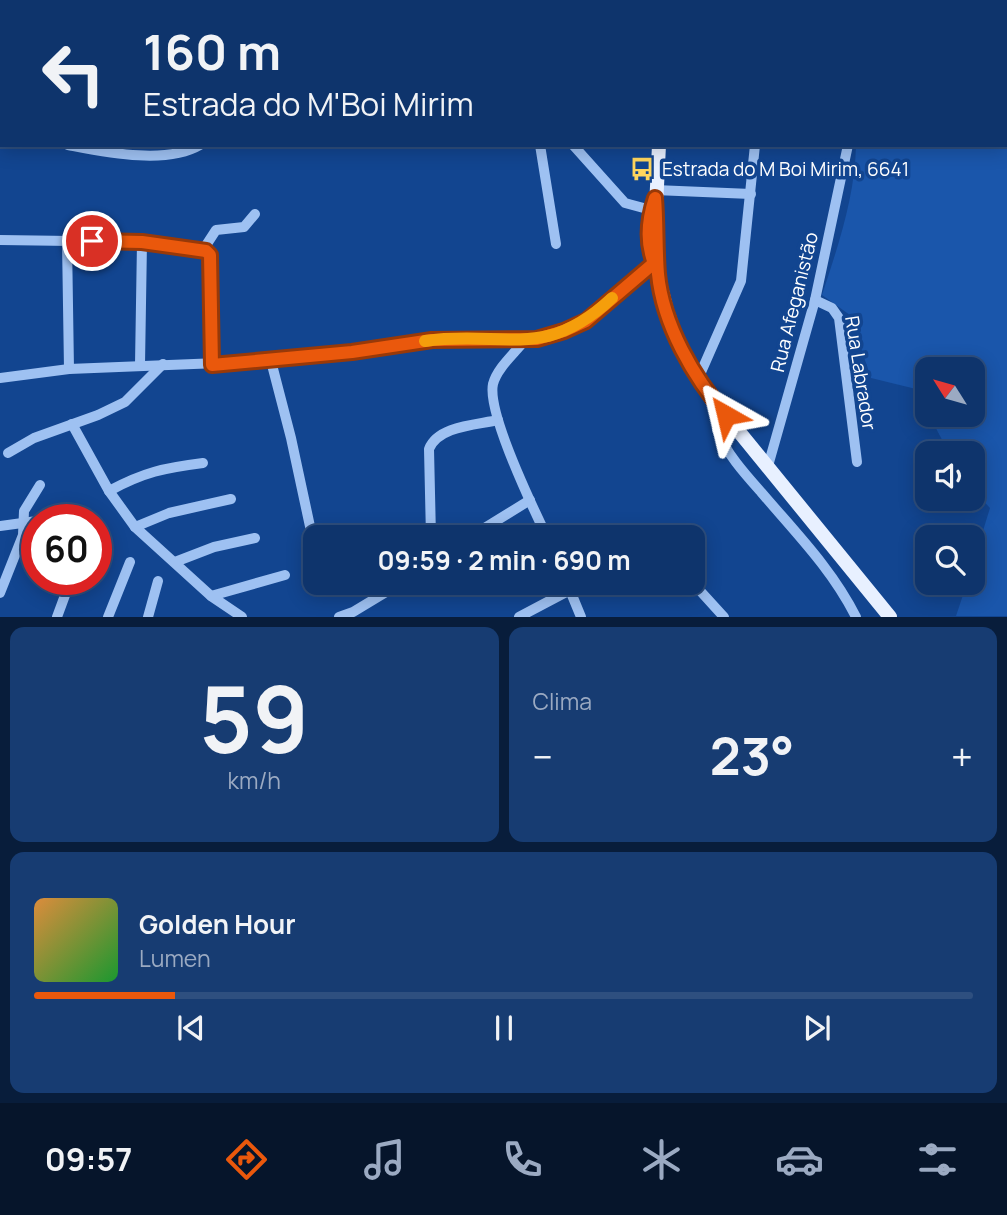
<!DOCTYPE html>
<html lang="pt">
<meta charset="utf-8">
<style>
body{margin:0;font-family:Manrope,sans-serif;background:#173c72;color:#f1f3f6;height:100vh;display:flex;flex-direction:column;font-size:26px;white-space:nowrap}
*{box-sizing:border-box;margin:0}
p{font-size:23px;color:#9baac2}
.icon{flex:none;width:38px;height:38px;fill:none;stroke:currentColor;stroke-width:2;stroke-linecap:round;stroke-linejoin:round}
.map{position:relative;height:617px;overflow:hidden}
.sheet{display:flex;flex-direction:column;gap:10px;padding:10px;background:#081d3b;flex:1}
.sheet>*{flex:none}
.banner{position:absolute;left:0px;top:0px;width:1008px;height:147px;box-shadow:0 4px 18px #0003,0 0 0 2px #2e4f7f;background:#0e346c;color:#f1f3f6;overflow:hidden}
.needle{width:46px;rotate:307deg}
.fabs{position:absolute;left:915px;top:357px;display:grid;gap:14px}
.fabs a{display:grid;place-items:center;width:70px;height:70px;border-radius:14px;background:#0e346c;box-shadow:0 4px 18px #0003,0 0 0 2px #2e4f7f;font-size:35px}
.speed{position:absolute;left:21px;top:504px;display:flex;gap:14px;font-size:35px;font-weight:700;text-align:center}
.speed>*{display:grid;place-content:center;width:91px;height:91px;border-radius:50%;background:#0e346c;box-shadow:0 4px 18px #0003,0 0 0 2px #2e4f7f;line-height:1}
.speed .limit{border:10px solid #d22;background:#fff;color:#111}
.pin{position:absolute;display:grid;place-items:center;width:60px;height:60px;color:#fff;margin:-30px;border:4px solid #fff;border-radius:50%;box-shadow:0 2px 7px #0007}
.me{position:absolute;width:77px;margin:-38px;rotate:323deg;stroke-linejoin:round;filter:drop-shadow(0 0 5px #0008)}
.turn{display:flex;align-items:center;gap:24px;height:147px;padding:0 28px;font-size:32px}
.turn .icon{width:91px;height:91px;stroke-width:2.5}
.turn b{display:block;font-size:49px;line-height:60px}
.big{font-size:52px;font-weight:700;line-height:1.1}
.sheet .widget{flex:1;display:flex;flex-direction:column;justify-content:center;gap:10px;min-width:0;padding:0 24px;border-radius:14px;background:#173c72}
.sheet .dial{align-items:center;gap:0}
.dial b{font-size:91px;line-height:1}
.song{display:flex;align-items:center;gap:21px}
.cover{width:84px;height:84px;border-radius:10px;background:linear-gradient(135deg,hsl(30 70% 55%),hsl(130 70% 35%))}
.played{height:7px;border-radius:4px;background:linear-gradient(90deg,#ea580c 15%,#2e4f7f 15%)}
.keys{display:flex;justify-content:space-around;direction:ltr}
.heat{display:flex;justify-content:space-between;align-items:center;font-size:38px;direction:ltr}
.sheet .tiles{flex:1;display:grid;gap:10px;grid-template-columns:1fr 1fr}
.widget:last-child{grid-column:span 2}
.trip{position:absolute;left:303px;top:525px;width:402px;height:70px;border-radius:14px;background:#0e346c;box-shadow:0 4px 18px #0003,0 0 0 2px #2e4f7f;font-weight:700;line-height:70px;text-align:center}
.menu{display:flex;height:112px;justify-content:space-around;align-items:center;background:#06152b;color:#9baac2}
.menu .icon{width:49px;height:49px}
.menu .active{color:#ea580c}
.menu b{font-size:32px;color:#f1f3f6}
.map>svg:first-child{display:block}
.green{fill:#1a56ab}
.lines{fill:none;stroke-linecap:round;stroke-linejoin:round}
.minor{stroke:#9ec1f2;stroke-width:10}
.major{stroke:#e8f0ff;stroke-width:14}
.route-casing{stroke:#983908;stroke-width:18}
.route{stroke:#ea580c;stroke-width:12}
.slow{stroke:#f59e0b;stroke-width:12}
.labels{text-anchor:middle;stroke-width:7;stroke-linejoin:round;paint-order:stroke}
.poi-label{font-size:19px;fill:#fff;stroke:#124590;text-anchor:start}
.street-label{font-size:19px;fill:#fff;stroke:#124590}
</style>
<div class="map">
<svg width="1007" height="617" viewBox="0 0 1007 617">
<rect width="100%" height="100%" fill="#124590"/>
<path class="green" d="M1007,126V616H956L967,583H973V563L990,508L973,490V453H949L929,415H973V369H928L927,411L916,389L871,378L850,315L822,295C838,246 855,197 856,145H1006Z"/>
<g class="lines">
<g class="minor">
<polyline points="87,0 88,2"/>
<polyline points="179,0 180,2"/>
<polyline points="513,0 518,2"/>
<polyline points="714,0 715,2"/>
<polyline points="847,0 847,2"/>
<polyline points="312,2 315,0"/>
<polyline points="461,2 465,0"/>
<polyline points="0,132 2,133"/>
<path d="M68,145C105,152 166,165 200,145"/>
<polyline points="540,145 556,244"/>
<polyline points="573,145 625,203 651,210"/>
<polyline points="655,190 751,194"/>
<polyline points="0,240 142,242 207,251 210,255 212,365"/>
<polyline points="67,241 69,369"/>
<polyline points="203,250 216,230 244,227 255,214"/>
<polyline points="815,300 832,308 839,318 857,462"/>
<path d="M525,340C515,353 497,368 493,384C487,412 533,508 547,537"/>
<polyline points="271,361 291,438 314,545"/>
<polyline points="140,365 142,242"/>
<polyline points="0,378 69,369 271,361 432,340 537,339 564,331 586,321 654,263"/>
<polyline points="698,379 741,281 755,145"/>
<path d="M726,415L717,430C726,453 745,474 761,492C795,532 832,569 856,617"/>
<polyline points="72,424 109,491 135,527 211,596 242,617"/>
<polyline points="8,453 34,438 98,415 125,402 163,364"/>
<polyline points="768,466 815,300 848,145"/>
<path d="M109,491C144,472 164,468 203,463"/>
<polyline points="42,520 69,516 80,520"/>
<polyline points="0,526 37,521"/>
<polyline points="135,527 169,513 231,499"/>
<path d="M431,537L429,449C438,426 476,425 498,420"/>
<polyline points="470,537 530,500"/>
<polyline points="175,562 214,547 255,538"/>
<polyline points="567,583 581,617"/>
<polyline points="693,583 724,617"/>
<polyline points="0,593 23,535 24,511 40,485"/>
<polyline points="211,596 285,575"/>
<polyline points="57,617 71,579"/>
<polyline points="108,617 130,562"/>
<polyline points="148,617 158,581"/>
<polyline points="339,617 353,612 401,583"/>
<polyline points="519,617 570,590"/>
</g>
<g class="major">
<polyline points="618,0 619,2"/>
<polyline points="655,198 651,210 649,250 658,275 667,311 680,347 698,379 723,412 890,617"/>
<polyline points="656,207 659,145"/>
</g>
</g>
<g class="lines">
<g class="route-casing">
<path id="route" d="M92,241L142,242L206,251L210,255L212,365L352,352L432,340L537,339L564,331L586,321L654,263C646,243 648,219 655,198C657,223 656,249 658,274C663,325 694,378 726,415"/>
</g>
<use href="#route" class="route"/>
<path class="slow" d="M425,341C504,330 544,362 612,298"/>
</g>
<defs>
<g id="bus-bare" transform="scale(1.89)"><path d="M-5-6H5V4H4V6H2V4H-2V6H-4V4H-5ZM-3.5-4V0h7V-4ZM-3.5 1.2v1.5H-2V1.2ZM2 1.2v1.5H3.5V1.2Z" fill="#ffd65e" stroke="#124590" stroke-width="2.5" paint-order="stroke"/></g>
</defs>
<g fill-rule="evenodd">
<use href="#bus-bare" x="642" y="169"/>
</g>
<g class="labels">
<g class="poi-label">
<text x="662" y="176">Estrada do M Boi Mirim, 6641</text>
</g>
<g class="street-label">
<text transform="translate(794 302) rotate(-76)" y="7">Rua Afeganistão</text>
<text transform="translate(861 373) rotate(81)" y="7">Rua Labrador</text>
</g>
</g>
</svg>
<div class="fabs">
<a><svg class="needle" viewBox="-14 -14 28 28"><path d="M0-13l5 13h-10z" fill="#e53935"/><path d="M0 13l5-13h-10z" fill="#9baac2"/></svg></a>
<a><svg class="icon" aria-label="sound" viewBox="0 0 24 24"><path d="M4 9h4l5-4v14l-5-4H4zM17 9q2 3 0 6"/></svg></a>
<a><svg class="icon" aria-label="search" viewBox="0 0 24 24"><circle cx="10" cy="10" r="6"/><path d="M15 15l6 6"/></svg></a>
</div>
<div class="speed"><div class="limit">60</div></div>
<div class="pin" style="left:92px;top:241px;background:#d93025"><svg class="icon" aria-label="arrive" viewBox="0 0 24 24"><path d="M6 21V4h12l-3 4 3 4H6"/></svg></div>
<svg class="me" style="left:726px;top:415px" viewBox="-20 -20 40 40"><path d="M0-17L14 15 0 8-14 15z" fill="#ea580c" stroke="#fff" stroke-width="4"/></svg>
<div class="trip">09:59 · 2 min · 690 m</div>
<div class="banner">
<div class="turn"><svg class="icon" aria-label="left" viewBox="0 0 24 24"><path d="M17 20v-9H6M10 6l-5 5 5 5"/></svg><div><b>160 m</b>Estrada do M'Boi Mirim</div></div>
</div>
</div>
<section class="sheet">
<div class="tiles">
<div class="widget dial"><b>59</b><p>km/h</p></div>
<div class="widget"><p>Clima</p>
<div class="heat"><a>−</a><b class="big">23°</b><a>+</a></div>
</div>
<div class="widget">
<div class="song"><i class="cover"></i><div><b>Golden Hour</b><p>Lumen</p></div></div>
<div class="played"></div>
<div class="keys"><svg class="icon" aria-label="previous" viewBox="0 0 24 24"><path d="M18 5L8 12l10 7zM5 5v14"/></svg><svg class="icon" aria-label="pause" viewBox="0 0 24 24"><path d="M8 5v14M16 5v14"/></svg><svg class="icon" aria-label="next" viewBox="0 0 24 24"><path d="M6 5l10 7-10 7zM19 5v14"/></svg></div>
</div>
</div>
</section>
<nav class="menu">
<b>09:57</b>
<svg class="icon active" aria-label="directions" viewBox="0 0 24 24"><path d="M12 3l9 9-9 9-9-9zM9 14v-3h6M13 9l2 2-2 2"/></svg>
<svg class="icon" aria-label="music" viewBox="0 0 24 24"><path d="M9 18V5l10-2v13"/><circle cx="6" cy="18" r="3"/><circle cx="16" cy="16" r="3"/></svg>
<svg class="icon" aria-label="phone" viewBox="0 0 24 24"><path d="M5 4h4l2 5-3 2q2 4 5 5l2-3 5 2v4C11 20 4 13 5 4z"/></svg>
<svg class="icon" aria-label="climate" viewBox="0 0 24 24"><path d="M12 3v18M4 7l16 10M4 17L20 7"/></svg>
<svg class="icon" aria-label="car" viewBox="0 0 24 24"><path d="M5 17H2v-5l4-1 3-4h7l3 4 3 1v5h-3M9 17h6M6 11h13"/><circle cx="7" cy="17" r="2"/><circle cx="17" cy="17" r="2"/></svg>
<svg class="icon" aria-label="filters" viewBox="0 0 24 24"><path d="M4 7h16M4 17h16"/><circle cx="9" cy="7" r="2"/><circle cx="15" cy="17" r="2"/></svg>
</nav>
